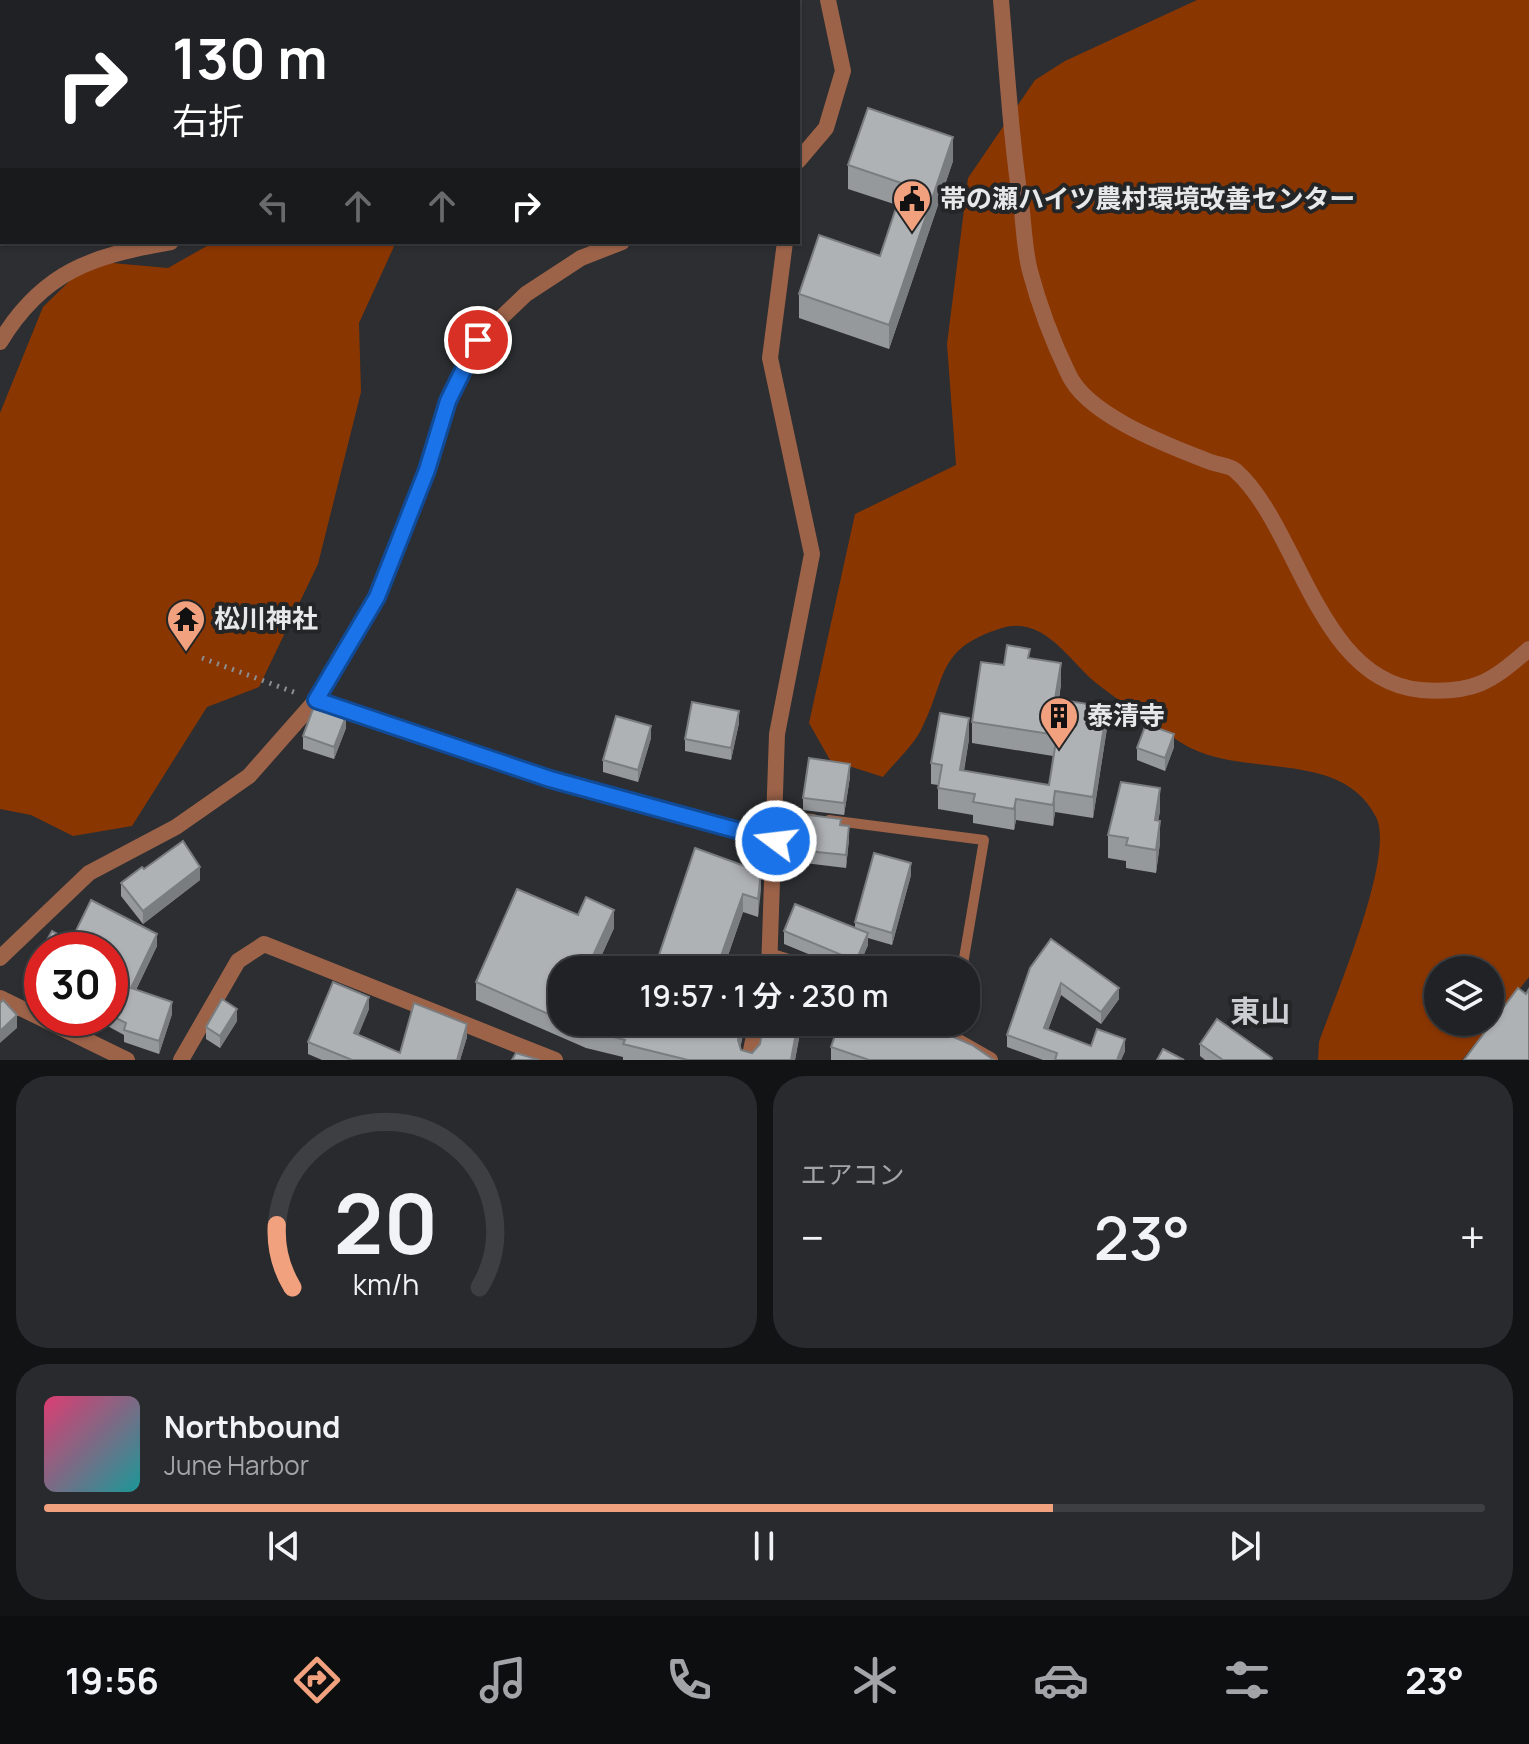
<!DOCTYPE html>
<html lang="ja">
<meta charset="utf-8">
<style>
body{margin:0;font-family:Manrope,"Noto Sans JP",sans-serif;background:#292a2d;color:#f1f3f6;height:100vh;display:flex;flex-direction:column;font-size:30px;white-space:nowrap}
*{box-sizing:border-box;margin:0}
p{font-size:26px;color:#a2a4a7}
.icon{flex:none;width:44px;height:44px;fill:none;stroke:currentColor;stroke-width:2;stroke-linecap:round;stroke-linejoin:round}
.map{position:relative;height:1060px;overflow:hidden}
.panel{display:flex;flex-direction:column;gap:16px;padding:16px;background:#121314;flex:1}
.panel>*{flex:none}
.guide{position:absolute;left:0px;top:0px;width:800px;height:244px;box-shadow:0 2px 6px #0004,0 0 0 2px #3e3f42;background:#202124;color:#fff;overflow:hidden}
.controls{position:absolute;left:1424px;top:956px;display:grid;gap:16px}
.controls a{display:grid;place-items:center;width:80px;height:80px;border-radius:50%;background:#212225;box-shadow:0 2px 6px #0004,0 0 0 2px #3e3f42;font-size:40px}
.speed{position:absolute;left:24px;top:932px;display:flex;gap:16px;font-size:40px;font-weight:700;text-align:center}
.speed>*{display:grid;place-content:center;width:104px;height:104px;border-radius:50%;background:#212225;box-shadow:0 2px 6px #0004,0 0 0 2px #3e3f42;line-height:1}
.speed .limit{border:12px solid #d22;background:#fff;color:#111}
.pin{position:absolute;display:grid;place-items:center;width:68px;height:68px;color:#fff;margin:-34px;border:4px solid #fff;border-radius:50%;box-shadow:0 2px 8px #0007}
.me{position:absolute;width:88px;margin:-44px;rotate:285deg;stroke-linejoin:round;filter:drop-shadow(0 0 6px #0008)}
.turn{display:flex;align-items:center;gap:28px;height:168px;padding:0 40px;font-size:36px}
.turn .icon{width:104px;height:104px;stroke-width:2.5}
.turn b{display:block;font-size:56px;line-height:68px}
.lanes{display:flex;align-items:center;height:76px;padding:0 40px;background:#0003;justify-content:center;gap:40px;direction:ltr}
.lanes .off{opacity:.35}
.big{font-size:60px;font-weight:600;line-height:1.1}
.panel .tile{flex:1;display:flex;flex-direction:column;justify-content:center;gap:12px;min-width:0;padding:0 28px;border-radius:32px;background:#292a2d}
.panel .dial{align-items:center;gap:0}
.dial svg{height:208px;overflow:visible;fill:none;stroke:#3e3f42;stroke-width:7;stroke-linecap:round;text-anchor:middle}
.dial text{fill:#f1f3f6;stroke:none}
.song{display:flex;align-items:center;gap:24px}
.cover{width:96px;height:96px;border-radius:12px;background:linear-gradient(135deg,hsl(340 70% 55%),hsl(180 70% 35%))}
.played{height:8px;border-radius:4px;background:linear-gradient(90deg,#f1a17d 70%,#3e3f42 70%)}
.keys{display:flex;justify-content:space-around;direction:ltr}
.heat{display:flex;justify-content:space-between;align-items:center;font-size:44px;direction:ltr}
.panel .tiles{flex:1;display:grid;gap:16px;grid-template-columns:1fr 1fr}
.tile:last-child{grid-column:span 2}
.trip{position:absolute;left:548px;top:956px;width:432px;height:80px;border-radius:32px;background:#212225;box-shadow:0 2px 6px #0004,0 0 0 2px #3e3f42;font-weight:600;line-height:80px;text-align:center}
.tab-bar{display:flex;height:128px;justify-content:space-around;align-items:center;background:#0d0e0f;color:#a2a4a7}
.tab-bar .icon{width:56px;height:56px}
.tab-bar .on{color:#f1a17d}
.tab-bar b{font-size:36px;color:#f1f3f6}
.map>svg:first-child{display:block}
.forest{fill:#8a3600;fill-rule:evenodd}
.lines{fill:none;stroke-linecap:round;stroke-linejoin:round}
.path{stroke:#8c8e90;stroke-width:5;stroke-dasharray:2 6;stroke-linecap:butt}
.service{stroke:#9d6349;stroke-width:10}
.minor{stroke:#9d6349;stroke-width:16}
.tertiary{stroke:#9d6349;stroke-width:16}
.wall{fill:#96999c}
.shaded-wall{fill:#7a7d7f}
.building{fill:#afb2b5;stroke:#7a7d7f;stroke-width:2}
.route-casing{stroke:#114b97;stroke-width:20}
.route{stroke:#1a73e8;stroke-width:14}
.labels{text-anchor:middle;stroke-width:8;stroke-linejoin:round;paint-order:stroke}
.poi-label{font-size:26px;font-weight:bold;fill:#e7e8ea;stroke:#232527;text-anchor:start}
.quarter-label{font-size:30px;font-weight:bold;fill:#cacdd1;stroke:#232527}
</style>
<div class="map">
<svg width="1529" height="1060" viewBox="0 0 1529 1060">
<rect width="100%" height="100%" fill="#2c2e31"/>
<g class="forest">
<polygon points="86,0 552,0 85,2"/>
<path d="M1197,0H1529V977L1462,1060H1318L1319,1042C1334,998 1396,856 1376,817C1340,746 1239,781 1180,742C1152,724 1123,704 1096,683C1070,662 1044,615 1002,628C935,649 948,677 921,730C912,747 895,762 883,777L830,760L809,723L855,514L956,465L947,344L968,178L1035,80L1065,61ZM1438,970H1490V1022H1438Z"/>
<polygon points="214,242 396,242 359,323 361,392 318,564 259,687 207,707 132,826 73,836 31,815 0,809 0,413 43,307 90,261 168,268"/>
</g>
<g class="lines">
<polyline class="path" points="202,658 299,694"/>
<g class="service">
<polyline points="775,815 813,819"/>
<polyline points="829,820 984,840 962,970"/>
</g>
<g class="minor">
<polyline points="29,0 29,2"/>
<polyline points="403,2 404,0"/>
<polyline points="0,135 2,131"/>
<path d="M0,342C43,271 92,256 171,242"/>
<polyline points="316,700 550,779 776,841"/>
<polyline points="772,957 814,970"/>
<polyline points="769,970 777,734 812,554 770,358 785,242"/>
<polyline points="0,998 127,1060"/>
<polyline points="923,1022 990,1060"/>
<polyline points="181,1060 238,961 264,944 555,1060"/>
<polyline points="749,1060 757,1022"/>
</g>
<g class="tertiary">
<path d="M1001,0C1007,70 1011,141 1022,211C1024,231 1025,252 1030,271C1039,305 1053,342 1068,373C1086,415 1167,445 1208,461C1217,465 1230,465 1236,471C1299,528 1318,681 1421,690C1474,694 1491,682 1529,649"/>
<polyline points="798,161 826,128 843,71 828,0"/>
<polyline points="0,958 89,873 176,827 249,776 316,700 377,597 427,470 448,401 478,340 526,294 581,258 622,242"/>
</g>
</g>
<g class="wall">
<polygon points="953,161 889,349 799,318 799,294 880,256 897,205 848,189 848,165"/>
<polygon points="1030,658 1061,684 1059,700 1107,728 1093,818 1055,812 1053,826 1016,820 1014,830 973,823 973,815 938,809 938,785 931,784 931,763 969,739 964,771 1049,785 1053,756 972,743 972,722 1004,665"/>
<polygon points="739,723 731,760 685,751 685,739"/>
<polygon points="346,728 334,759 303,749 303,736"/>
<polygon points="651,738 638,782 603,772 603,760"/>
<polygon points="1174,747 1165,771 1137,760 1137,748"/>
<polygon points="850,777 844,815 803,810 803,798"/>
<polygon points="1160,811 1158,820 1160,843 1156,873 1126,868 1126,861 1108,858 1108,835"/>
<polygon points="841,825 849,839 846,868 788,861 788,849"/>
<polygon points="761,872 758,917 743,912 723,970 641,970 656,964"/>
<polygon points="911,875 892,945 868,938 868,945 857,970 847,970 784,944 784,931 855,928 855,922"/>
<polygon points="200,880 143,924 121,896 121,883"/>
<polygon points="91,900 157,934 157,946 136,990 172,1002 172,1014 159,1054 124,1042 124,1035 93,1018 110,1018 110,950 42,950 42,991 29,984 29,972 52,931 71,941"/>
<polygon points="578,915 614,928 595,970 562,970 562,1022 746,1022 740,1047 741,1050 752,1053 802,1022 795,1060 623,1060 623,1057 586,1048 476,1000 476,982"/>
<polygon points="1030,968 1119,999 1101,1024 1061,995 1048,1030 1091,1046 1125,1051 1121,1060 1043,1060 1007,1047 1007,1035"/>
<polygon points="369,1009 358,1035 400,1053 467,1037 460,1060 322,1060 308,1054 308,1042"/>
<polygon points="237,1021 220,1048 206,1039 206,1027"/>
<polygon points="824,1022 919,1022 994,1060 831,1060 831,1047 836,1031"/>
<polygon points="1200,1044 1272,1060 1205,1060 1200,1056"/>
</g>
<g class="shaded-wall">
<polygon points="953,137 953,161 889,349 889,325"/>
<polygon points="1061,663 1061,684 1055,720 1055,699"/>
<polygon points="1107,707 1107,728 1093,818 1093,797"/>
<polygon points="739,711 739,723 731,760 731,748"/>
<polygon points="346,716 346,728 334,759 334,747"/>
<polygon points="969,718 969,739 960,791 960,770"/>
<polygon points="651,726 651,738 638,782 638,770"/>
<polygon points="1174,734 1174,747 1165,771 1165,758"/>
<polygon points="850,764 850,777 844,815 844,803"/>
<polygon points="1160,788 1160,811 1155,842 1155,820"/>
<polygon points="1055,791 1055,812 1053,826 1053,805"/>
<polygon points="1016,799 1016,820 1014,830 1014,809"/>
<polygon points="1160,821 1160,843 1156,873 1156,850"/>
<polygon points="849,826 849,839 846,868 846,855"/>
<polygon points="911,863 911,875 892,945 892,933"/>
<polygon points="200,867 200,880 143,924 143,911"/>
<polygon points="761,872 761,890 758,917 758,899"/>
<polygon points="743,894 743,912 723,970 716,970"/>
<polygon points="614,910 614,928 595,970 590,970 590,962"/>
<polygon points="868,933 868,945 857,970 856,970 856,961"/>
<polygon points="157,934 157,946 131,1000 131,988"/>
<polygon points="1061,983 1061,995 1044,1040 1044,1028"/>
<polygon points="1119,988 1119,999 1101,1024 1101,1012"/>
<polygon points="369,997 369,1009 354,1046 354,1033"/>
<polygon points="172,1002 172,1014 159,1054 159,1041"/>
<polygon points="237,1009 237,1021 220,1048 220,1036"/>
<polygon points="17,1015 17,1028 0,1043 0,1031"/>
<polygon points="742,1022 746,1022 738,1058 738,1040"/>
<polygon points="798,1022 802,1022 795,1060 791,1060"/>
<polygon points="467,1024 467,1037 460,1060 457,1060"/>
<polygon points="1125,1039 1125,1051 1121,1060 1117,1060"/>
</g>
<g class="building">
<polygon points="868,108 953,137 889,325 799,294 819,235 880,256 904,184 848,165"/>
<polygon points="1007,645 1030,649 1028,658 1061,663 1055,699 1107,707 1093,797 1055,791 1053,805 1016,799 1014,809 973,802 975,794 938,788 942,765 931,763 940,713 969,718 960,770 1049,785 1057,735 972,722 981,662 1004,665"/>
<polygon points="692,702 739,711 731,748 685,739"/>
<polygon points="313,709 346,716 334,747 303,736"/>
<polygon points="616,716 651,726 638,770 603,760"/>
<polygon points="1146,724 1174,734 1165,758 1137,748"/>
<polygon points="809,758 850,764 844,803 803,798"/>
<polygon points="1121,782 1160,788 1155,820 1160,821 1156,850 1126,845 1128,838 1108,835"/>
<polygon points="800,814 841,819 840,825 849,826 846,855 788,849 791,820 799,821"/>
<polygon points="183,841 200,867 143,911 121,883 142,867 144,869"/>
<polygon points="695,848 761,872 758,899 743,894 716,970 641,970 644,961 656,964"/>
<polygon points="874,853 911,863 892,933 855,922"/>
<polygon points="517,889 578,915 586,897 614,910 590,962 595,965 593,970 562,970 562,1020 476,982"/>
<polygon points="91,900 157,934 131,988 172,1002 159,1041 124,1030 126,1023 110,1015 110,950 42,950 42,979 29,972 52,931 71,941"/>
<polygon points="795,904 868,933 856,961 784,931"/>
<polygon points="1051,939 1119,988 1101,1012 1061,983 1044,1028 1091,1046 1097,1029 1125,1039 1117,1060 1055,1060 1057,1053 1007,1035 1030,968"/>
<polygon points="333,982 369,997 354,1033 400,1053 414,1003 467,1024 457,1060 352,1060 308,1042"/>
<polygon points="1518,988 1526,994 1529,989 1529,1060 1464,1060"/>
<polygon points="222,999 237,1009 220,1036 206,1027"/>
<polygon points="3,1000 17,1015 0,1031 0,1003"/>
<polygon points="1217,1019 1272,1058 1271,1060 1223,1060 1200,1044"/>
<polygon points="567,1022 742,1022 738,1040 741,1050 752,1053 760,1044 764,1022 798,1022 791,1060 688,1060 623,1044 625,1040 586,1030"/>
<polygon points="840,1022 919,1022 972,1045 994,1060 869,1060 831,1047"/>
<polygon points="1163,1049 1184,1060 1157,1060"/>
<polygon points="516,1053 539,1060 512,1060"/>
</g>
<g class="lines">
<g class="route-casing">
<polyline id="route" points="478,340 448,401 427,470 377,597 316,700 550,779 776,841"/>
</g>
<use href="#route" class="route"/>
</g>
<defs>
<g id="civic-pin" transform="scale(2)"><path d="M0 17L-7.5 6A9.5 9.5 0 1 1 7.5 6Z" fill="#f1a17d" stroke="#232527"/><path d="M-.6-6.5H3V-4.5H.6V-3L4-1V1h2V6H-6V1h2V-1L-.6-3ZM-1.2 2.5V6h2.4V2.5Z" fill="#111"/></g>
<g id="temple-pin" transform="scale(2)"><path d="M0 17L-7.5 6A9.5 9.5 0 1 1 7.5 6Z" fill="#f1a17d" stroke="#232527"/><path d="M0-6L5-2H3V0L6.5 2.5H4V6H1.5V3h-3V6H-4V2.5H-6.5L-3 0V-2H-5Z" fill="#111"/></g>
<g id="building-pin" transform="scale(2)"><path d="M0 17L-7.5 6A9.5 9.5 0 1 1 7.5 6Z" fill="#f1a17d" stroke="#232527"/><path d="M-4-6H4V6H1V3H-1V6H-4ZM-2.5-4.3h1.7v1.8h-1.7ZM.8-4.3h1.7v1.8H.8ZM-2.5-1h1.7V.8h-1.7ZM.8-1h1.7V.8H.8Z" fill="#111"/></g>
</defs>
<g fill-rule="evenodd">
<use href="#civic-pin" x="912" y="199"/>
<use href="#temple-pin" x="186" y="619"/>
<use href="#building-pin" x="1059" y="716"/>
</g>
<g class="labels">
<g class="poi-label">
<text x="940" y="208">帯の瀬ハイツ農村環境改善センター</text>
<text x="214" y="628">松川神社</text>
<text x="1087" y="725">泰清寺</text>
</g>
<g class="quarter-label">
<text x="1260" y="1022">東山</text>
</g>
</g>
</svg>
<div class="controls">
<a><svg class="icon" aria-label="layers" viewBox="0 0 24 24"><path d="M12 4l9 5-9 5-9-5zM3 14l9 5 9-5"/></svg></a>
</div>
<div class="speed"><div class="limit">30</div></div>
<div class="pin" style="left:478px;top:340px;background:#d93025"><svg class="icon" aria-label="arrive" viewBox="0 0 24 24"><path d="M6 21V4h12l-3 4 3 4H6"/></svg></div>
<svg class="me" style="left:776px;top:841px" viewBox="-20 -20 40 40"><circle r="17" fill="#1a73e8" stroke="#fff" stroke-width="3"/><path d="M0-11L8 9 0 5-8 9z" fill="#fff"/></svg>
<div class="trip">19:57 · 1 分 · 230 m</div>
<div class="guide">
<div class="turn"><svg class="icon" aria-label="right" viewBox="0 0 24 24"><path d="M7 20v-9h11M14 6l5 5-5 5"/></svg><div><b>130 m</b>右折</div></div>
<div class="lanes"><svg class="icon off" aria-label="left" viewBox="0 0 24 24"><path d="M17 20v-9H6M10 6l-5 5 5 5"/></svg><svg class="icon off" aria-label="ahead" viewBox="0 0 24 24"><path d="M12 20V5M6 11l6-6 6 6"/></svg><svg class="icon off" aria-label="ahead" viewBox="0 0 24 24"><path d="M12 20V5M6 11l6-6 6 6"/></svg><svg class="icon" aria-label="right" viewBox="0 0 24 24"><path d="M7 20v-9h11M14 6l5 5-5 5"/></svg></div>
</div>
</div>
<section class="panel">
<div class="tiles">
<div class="tile dial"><svg viewBox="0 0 100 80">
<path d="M14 69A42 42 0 1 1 86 69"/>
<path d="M14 69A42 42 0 0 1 8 45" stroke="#f1a17d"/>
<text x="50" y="56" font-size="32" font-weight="700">20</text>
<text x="50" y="72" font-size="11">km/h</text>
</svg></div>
<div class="tile"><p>エアコン</p>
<div class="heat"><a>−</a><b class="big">23°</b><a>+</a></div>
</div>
<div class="tile">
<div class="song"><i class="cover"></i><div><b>Northbound</b><p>June Harbor</p></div></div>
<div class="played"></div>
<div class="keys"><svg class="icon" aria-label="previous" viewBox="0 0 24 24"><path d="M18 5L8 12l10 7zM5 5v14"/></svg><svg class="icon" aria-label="pause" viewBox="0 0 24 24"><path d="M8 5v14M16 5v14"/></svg><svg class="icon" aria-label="next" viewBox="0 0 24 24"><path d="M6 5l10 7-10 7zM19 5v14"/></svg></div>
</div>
</div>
</section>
<nav class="tab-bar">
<b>19:56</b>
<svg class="icon on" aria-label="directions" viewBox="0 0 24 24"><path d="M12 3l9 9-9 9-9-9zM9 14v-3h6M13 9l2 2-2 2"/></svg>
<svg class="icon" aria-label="music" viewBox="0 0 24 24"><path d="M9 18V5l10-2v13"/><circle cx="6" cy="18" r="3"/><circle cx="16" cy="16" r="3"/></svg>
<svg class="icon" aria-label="phone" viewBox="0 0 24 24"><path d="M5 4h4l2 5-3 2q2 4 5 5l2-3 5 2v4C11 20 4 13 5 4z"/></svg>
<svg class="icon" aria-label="climate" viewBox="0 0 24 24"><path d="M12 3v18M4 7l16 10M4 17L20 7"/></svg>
<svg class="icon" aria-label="car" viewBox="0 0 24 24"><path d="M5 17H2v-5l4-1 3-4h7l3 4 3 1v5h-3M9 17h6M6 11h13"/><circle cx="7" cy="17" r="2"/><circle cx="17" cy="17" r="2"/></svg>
<svg class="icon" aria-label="filters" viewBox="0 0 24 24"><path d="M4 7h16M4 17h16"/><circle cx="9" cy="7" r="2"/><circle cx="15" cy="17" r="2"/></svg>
<b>23°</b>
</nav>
